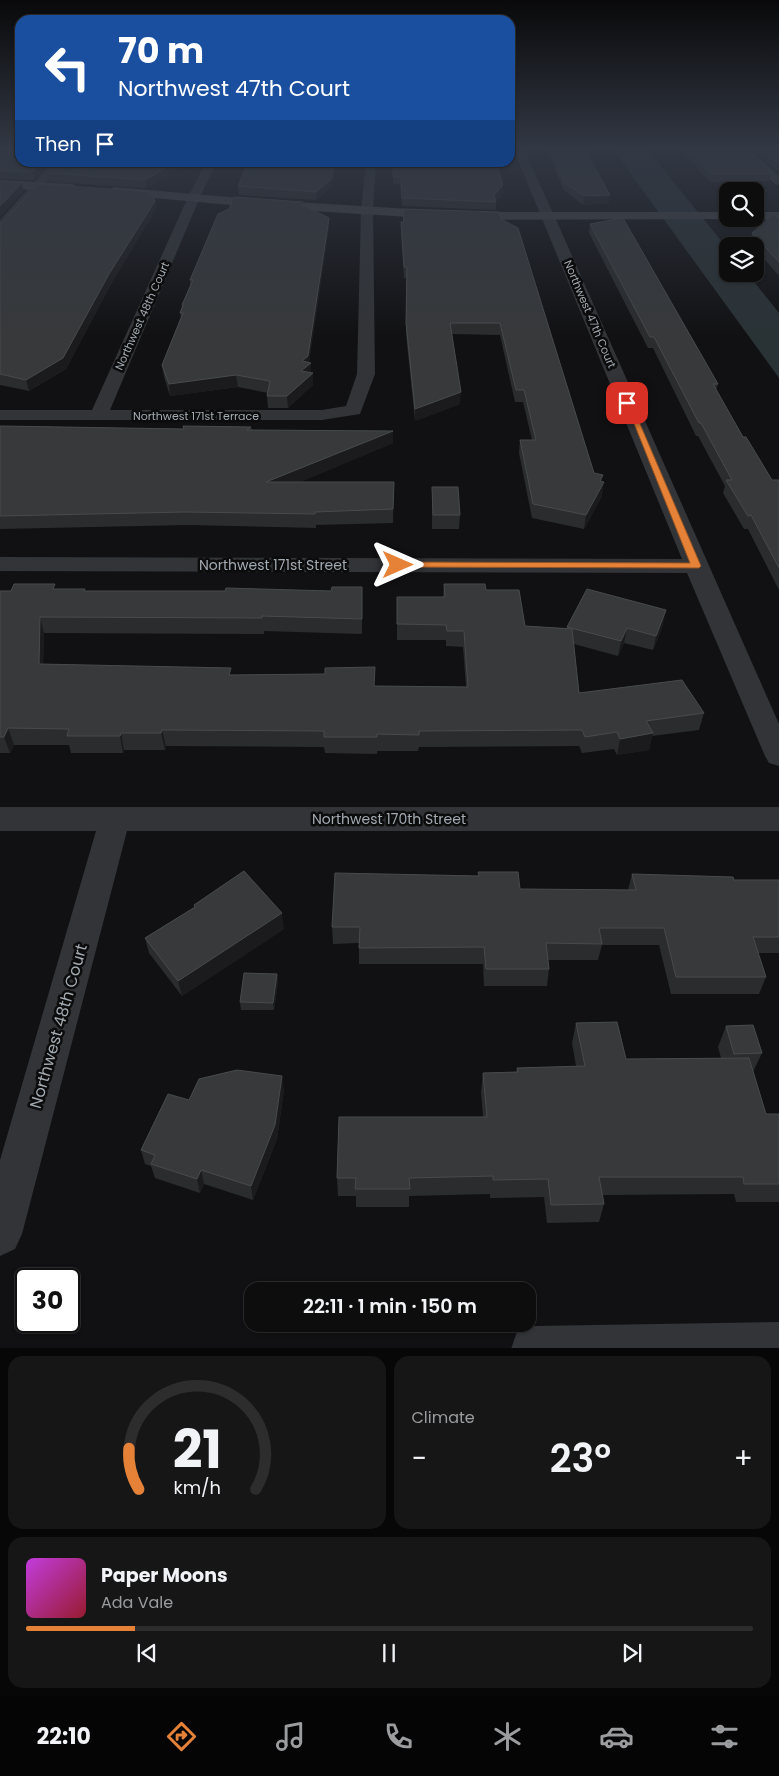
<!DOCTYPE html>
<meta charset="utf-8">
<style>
body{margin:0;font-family:Poppins,sans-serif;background:#161617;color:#f1f3f6;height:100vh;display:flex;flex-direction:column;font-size:19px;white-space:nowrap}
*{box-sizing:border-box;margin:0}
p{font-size:16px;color:#9a9c9e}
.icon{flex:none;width:28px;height:28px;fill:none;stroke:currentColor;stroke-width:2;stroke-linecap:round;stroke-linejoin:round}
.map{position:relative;height:1348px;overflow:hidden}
.side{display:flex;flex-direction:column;gap:8px;padding:8px;background:#070708;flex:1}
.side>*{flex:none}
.top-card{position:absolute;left:15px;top:15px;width:500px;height:152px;border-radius:15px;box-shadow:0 1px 4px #0004,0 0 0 1px #2d2d2e;background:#1a4fa0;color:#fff;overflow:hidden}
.fabs{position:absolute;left:719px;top:182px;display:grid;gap:10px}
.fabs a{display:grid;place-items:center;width:45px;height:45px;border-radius:10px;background:#0d0d0e;box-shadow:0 1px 4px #0004,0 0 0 1px #2d2d2e;font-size:25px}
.speed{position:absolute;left:15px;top:1268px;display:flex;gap:10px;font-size:25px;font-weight:700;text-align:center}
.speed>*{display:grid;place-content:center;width:65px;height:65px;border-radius:50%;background:#0d0d0e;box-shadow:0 1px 4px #0004,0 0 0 1px #2d2d2e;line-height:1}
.speed .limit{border:2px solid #111;border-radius:8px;background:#fff;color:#111}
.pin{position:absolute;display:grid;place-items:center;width:42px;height:42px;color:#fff;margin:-21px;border-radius:10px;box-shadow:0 2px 8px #0006}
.me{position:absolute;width:55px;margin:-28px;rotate:90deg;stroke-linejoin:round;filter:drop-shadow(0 0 4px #0008)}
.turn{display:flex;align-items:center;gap:18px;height:105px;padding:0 20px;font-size:22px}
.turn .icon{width:65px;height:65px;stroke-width:2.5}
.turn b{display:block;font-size:35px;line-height:42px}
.then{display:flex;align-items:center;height:48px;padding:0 20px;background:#0003;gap:10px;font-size:19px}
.big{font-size:38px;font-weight:600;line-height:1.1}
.side .card{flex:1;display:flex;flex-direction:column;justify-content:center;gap:8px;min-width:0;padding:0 18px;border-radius:15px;background:#161617}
.side .dial{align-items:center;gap:0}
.dial svg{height:130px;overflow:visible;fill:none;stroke:#2d2d2e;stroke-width:7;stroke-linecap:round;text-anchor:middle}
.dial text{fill:#f1f3f6;stroke:none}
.song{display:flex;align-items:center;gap:15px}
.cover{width:60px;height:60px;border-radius:8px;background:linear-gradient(135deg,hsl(290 70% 55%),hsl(350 70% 35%))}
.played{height:5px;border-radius:2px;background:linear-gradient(90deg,#e58237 15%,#2d2d2e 15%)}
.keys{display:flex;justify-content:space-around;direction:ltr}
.heat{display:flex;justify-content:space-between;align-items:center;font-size:28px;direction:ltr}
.side .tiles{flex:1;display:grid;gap:8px;grid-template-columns:1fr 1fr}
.card:last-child{grid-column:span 2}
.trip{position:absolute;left:244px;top:1282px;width:292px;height:50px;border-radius:15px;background:#0d0d0e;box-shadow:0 1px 4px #0004,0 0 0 1px #2d2d2e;font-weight:600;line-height:50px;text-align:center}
.menu{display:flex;height:80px;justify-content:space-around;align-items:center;background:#050506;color:#9a9c9e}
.menu .icon{width:35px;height:35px}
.menu .on{color:#e58237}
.menu b{font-size:22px;color:#f1f3f6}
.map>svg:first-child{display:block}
.water{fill:#293235}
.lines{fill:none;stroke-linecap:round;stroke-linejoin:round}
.street{fill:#323437;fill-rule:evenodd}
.secondary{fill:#414447;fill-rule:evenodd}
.wall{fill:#2a2c2d}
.shaded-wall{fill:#1b1b1d}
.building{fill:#37393b;stroke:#484b4e}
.route{fill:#e58237;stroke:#955424}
.labels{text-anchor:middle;stroke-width:5;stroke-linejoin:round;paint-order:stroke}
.far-street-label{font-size:11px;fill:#a3abb2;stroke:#0c0c0d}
.street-label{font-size:14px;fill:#a3abb2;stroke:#0c0c0d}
.near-street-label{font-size:16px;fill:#a3abb2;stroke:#0c0c0d}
</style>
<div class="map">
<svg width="779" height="1349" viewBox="0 0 779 1349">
<rect width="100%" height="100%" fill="#111113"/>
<polygon class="water" points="612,148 646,148 727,248 728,274 748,274 779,313 779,378"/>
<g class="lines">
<g class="street">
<polygon points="513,148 523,148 554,215 779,724 779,766 769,763 765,756 687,573 0,571 0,557 682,559"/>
<polygon points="53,162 64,162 4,230 0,231 0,220"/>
<polygon points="206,162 217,162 200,197 110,410 322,410 346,406 357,374 361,211 366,162 376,162 373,211 375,374 360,414 322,420 0,420 0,410 92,410 188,197"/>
<polygon points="0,807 779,807 779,831 127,831 22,1234 15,1249 0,1256 0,1160 96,831 0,831"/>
<polygon points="779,1322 779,1349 511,1349 517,1332 534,1326"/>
</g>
<g class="secondary">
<polygon points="737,148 749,148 779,176 779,185 775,184"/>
<polygon points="0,180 73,184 79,188 73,192 0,188"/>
<polygon points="114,187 263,200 459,212 728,212 728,219 732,219 459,220 263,208 110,194 108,191"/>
<polygon points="755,212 779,212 779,220 751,219 755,219"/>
</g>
</g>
<g class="wall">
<polygon points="0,148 50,162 34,180 0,179"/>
<polygon points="545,148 584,148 609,203 583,205 564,190"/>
<polygon points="675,148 744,148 771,174 770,181 710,182 682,152 679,152"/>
<polygon points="751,148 779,148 779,173"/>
<polygon points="58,162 190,162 146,188 49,182 48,173"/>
<polygon points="240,162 337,162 331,188 316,200 239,195 238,186 245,170 245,168 240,168"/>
<polygon points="393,162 503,193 496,201 496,210 402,206 400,184 393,184"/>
<polygon points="155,201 156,209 111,284 66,369 29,391 0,385 0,223"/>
<polygon points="303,202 303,205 329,227 309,362 311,373 313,373 313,385 288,408 268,408 267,396 268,393 238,387 170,396 164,377 162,365 181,318 180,313 182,309 182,305 190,285 190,280"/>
<polygon points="403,209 501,219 594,473 602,482 602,496 584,529 532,518 519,453 520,440 532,440 523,402 515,402 500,335 452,334 460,404 415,421 406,334 406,278 404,278 401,232 401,222 403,222"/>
<polygon points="779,219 779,276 755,248 755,246 753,246 750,243 752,233"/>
<polygon points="590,224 718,384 716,390 743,437 772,480 779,480 779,590 748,529 744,529 723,493 725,486 698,436 696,436 653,348 648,348 589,233"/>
<polygon points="0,426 183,429 183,426 251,427 252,430 393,443 300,482 394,482 393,523 316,525 316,528 187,525 0,529"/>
<polygon points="432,487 460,515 459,529 432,529"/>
<polygon points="444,584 486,590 525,626 567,628 567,627 663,625 653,650 624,643 618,656 574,644 579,693 704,713 699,730 652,736 649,750 617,755 614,749 582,753 579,746 419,747 418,751 377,751 377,754 325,753 324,747 166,746 165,750 124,750 123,753 71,753 69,745 14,745 10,753 0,753 0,591 56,589 85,591 331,591 362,587 362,634 264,631 264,634 44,633 43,664 231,675 375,686 466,687 463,647 446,646 446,640 397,640 397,597 443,597"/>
<polygon points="478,872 520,889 628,890 632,874 734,880 779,880 779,953 758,953 766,977 759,994 671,994 659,945 602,945 598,960 548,960 549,969 547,986 484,986 483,964 359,964 359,943 333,944 332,927 478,876"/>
<polygon points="194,905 284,929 182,996 149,953 145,938 194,908"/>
<polygon points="277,974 278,982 274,1010 241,1010 240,1002"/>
<polygon points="576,1023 626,1059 721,1058 718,1047 726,1026 762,1053 753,1072 766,1114 779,1114 779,1202 736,1202 734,1194 603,1195 604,1204 599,1222 547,1223 544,1197 490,1198 490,1194 409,1196 409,1207 356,1207 356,1196 338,1196 337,1178 483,1117 481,1092 483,1073 516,1073 517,1068 576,1066 572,1043"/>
<polygon points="284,1090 277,1139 253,1200 204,1184 200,1193 155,1178 151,1166 145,1164 141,1150 189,1100"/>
</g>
<g class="shaded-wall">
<polygon points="41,162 50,162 34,180 32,172"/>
<polygon points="176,162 190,162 146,188 145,180"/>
<polygon points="335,162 337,162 331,188 316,200 316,192"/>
<polygon points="22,183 23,192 0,217 0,206"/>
<polygon points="503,185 503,193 494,203 494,195"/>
<polygon points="610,195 609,203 583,205 584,196"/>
<polygon points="155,201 156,209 111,284 66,369 29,391 26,380 109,274"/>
<polygon points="329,218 329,227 309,364 311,363 311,374 301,371"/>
<polygon points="313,373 313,385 288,408 287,396"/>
<polygon points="236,375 238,387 170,396 169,384"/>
<polygon points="461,392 460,404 415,421 415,409"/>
<polygon points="393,431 393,443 267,496 266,482"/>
<polygon points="603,475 601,487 604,482 602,496 584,529 586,515"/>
<polygon points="666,610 663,625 653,650 656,636"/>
<polygon points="40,617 44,633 43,680 39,664"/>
<polygon points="627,628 624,643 618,656 621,641"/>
<polygon points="8,728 14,745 10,753 4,737"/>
<polygon points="162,730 166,746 165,750 161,733"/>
<polygon points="121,733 124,750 123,753 120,736"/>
<polygon points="653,733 649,750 617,755 620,739"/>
<polygon points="282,913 284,929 182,996 178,981"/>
<polygon points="277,974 278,982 274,1010 273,1003"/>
<polygon points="282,1076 284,1090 277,1139 253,1200 251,1186"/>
<polygon points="201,1170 204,1184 200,1193 197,1179"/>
</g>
<g class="building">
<polygon points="0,148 20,148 20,162 41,162 32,172 0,171"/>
<polygon points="549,148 584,148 610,195 584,196 564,182"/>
<polygon points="686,148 744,148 771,174 712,174"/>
<polygon points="761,148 779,148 779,165"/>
<polygon points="58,162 176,162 145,180 48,173"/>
<polygon points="245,162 335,162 331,179 316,192 238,186 247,164 245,164"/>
<polygon points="393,162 496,162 503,185 494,195 496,202 402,198 401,177 393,177"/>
<polygon points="0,181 22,183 0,206"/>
<polygon points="38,184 151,192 155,201 109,274 63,358 26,380 0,374 0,253 1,252 0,252 0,223 3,222"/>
<polygon points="234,197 303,202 301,204 329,218 308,356 302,361 311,363 301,371 313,373 287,396 267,396 270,381 236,375 169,384 162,365 183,313 180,313 183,305 182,305 193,280 190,280 218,214 229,209"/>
<polygon points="403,209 499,212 501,219 518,228 594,473 603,475 600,481 604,482 586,515 533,504 520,440 536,440 524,390 516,390 500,323 450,323 461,392 415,409 406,323 407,267 404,267 401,222 404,222"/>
<polygon points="774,214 779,219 779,262 752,233"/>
<polygon points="623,218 718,384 713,384 743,437 746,437 772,480 779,480 779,568 751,515 748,516 726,480 732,480 701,423 699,423 654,337 650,337 590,224"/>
<polygon points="0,426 184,429 183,426 251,427 247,430 393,431 266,482 394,482 393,509 315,512 315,514 185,512 0,516"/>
<polygon points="432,487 458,487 460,515 433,515"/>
<polygon points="14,584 55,584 53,589 85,589 84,591 225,591 226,588 331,591 332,587 362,587 362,619 262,616 262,618 40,617 39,664 231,668 229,675 325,674 325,668 375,667 374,686 468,687 464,631 447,631 446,625 397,624 397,597 445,597 444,584 485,584 486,590 519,590 525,626 572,629 579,693 682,680 704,713 646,721 653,733 620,739 617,732 585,737 582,730 419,731 419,735 377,734 377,737 324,737 324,731 162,730 161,733 121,733 120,736 67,736 69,729 8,728 4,737 0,737 0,591 11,591"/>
<polygon points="587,589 666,610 656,636 627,628 621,641 567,627"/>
<polygon points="244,871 282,913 178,981 145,938 195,907 194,905"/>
<polygon points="478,872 518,872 520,889 636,890 632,874 733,877 734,880 779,880 779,937 753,937 766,977 676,977 664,928 599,928 602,944 546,943 549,969 486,969 484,947 359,948 360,927 332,927 335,873 479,876"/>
<polygon points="244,973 277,974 273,1003 240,1002"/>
<polygon points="617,1022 626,1059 749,1058 766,1114 779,1114 779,1184 744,1184 743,1177 599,1177 604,1204 551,1205 548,1179 493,1180 493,1176 409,1178 410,1189 355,1189 356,1178 337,1178 339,1117 487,1117 483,1073 518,1072 517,1068 585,1066 576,1023"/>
<polygon points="753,1025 762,1053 734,1054 726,1026"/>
<polygon points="237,1070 282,1076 275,1125 251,1186 201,1170 197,1179 151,1164 155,1155 141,1150 168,1094 189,1100 199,1079"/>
</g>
<linearGradient id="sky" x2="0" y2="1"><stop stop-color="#09090a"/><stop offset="0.44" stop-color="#323844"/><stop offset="1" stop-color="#323844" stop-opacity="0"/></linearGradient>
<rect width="779" height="337" fill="url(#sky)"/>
<polygon class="route" points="625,401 631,403 701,566 699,568 394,567 393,565 398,562 690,563"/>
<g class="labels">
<g class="far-street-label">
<text transform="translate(590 314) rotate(67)" y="4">Northwest 47th Court</text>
<text transform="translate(142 316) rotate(-66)" y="4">Northwest 48th Court</text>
<text x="196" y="420">Northwest 171st Terrace</text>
</g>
<g class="street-label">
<text x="273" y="570">Northwest 171st Street</text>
<text x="389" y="824">Northwest 170th Street</text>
</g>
<g class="near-street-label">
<text transform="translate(58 1026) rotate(-74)" y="6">Northwest 48th Court</text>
</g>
</g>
</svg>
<div class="fabs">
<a><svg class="icon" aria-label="search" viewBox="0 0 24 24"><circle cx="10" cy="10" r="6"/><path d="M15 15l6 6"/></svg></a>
<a><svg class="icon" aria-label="layers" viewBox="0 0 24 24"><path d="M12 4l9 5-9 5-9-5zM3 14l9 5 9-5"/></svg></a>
</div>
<div class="speed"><div class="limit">30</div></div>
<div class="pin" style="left:627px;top:403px;background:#d93025"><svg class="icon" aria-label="arrive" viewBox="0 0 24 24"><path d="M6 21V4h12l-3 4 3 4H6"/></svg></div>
<svg class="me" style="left:398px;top:565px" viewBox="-20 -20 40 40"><path d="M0-17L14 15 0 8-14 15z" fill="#e58237" stroke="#fff" stroke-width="4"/></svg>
<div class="trip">22:11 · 1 min · 150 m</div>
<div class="top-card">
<div class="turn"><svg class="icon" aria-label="left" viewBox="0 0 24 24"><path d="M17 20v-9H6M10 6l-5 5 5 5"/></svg><div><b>70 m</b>Northwest 47th Court</div></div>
<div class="then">Then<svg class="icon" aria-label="arrive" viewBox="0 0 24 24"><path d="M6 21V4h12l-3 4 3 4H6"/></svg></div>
</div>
</div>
<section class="side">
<div class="tiles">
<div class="card dial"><svg viewBox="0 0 100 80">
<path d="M14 69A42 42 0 1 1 86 69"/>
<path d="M14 69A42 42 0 0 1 8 44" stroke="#e58237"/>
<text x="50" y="56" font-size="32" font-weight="700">21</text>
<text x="50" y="72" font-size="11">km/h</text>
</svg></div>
<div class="card"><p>Climate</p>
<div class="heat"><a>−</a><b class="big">23°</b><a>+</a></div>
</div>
<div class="card">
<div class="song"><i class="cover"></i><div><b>Paper Moons</b><p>Ada Vale</p></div></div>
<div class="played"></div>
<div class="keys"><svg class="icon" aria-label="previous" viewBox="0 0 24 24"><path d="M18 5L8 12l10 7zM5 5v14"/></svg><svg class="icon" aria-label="pause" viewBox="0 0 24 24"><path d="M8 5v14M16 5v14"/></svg><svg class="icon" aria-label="next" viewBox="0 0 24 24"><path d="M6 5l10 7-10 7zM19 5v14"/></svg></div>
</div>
</div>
</section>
<nav class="menu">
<b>22:10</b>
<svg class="icon on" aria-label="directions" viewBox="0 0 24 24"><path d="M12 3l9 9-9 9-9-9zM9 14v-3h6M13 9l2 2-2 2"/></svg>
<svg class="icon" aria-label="music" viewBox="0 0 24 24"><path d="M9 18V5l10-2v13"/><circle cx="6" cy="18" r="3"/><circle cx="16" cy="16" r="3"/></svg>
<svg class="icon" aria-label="phone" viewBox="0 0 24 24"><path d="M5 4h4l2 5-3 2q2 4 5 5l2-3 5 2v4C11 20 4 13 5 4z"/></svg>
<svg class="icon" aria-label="climate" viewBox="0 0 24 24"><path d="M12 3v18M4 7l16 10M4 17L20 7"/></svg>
<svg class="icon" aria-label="car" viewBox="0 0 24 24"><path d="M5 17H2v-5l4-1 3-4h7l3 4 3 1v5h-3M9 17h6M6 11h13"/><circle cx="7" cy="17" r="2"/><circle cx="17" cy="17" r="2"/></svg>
<svg class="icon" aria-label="filters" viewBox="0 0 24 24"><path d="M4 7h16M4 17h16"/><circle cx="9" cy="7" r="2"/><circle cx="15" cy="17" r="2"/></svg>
</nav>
